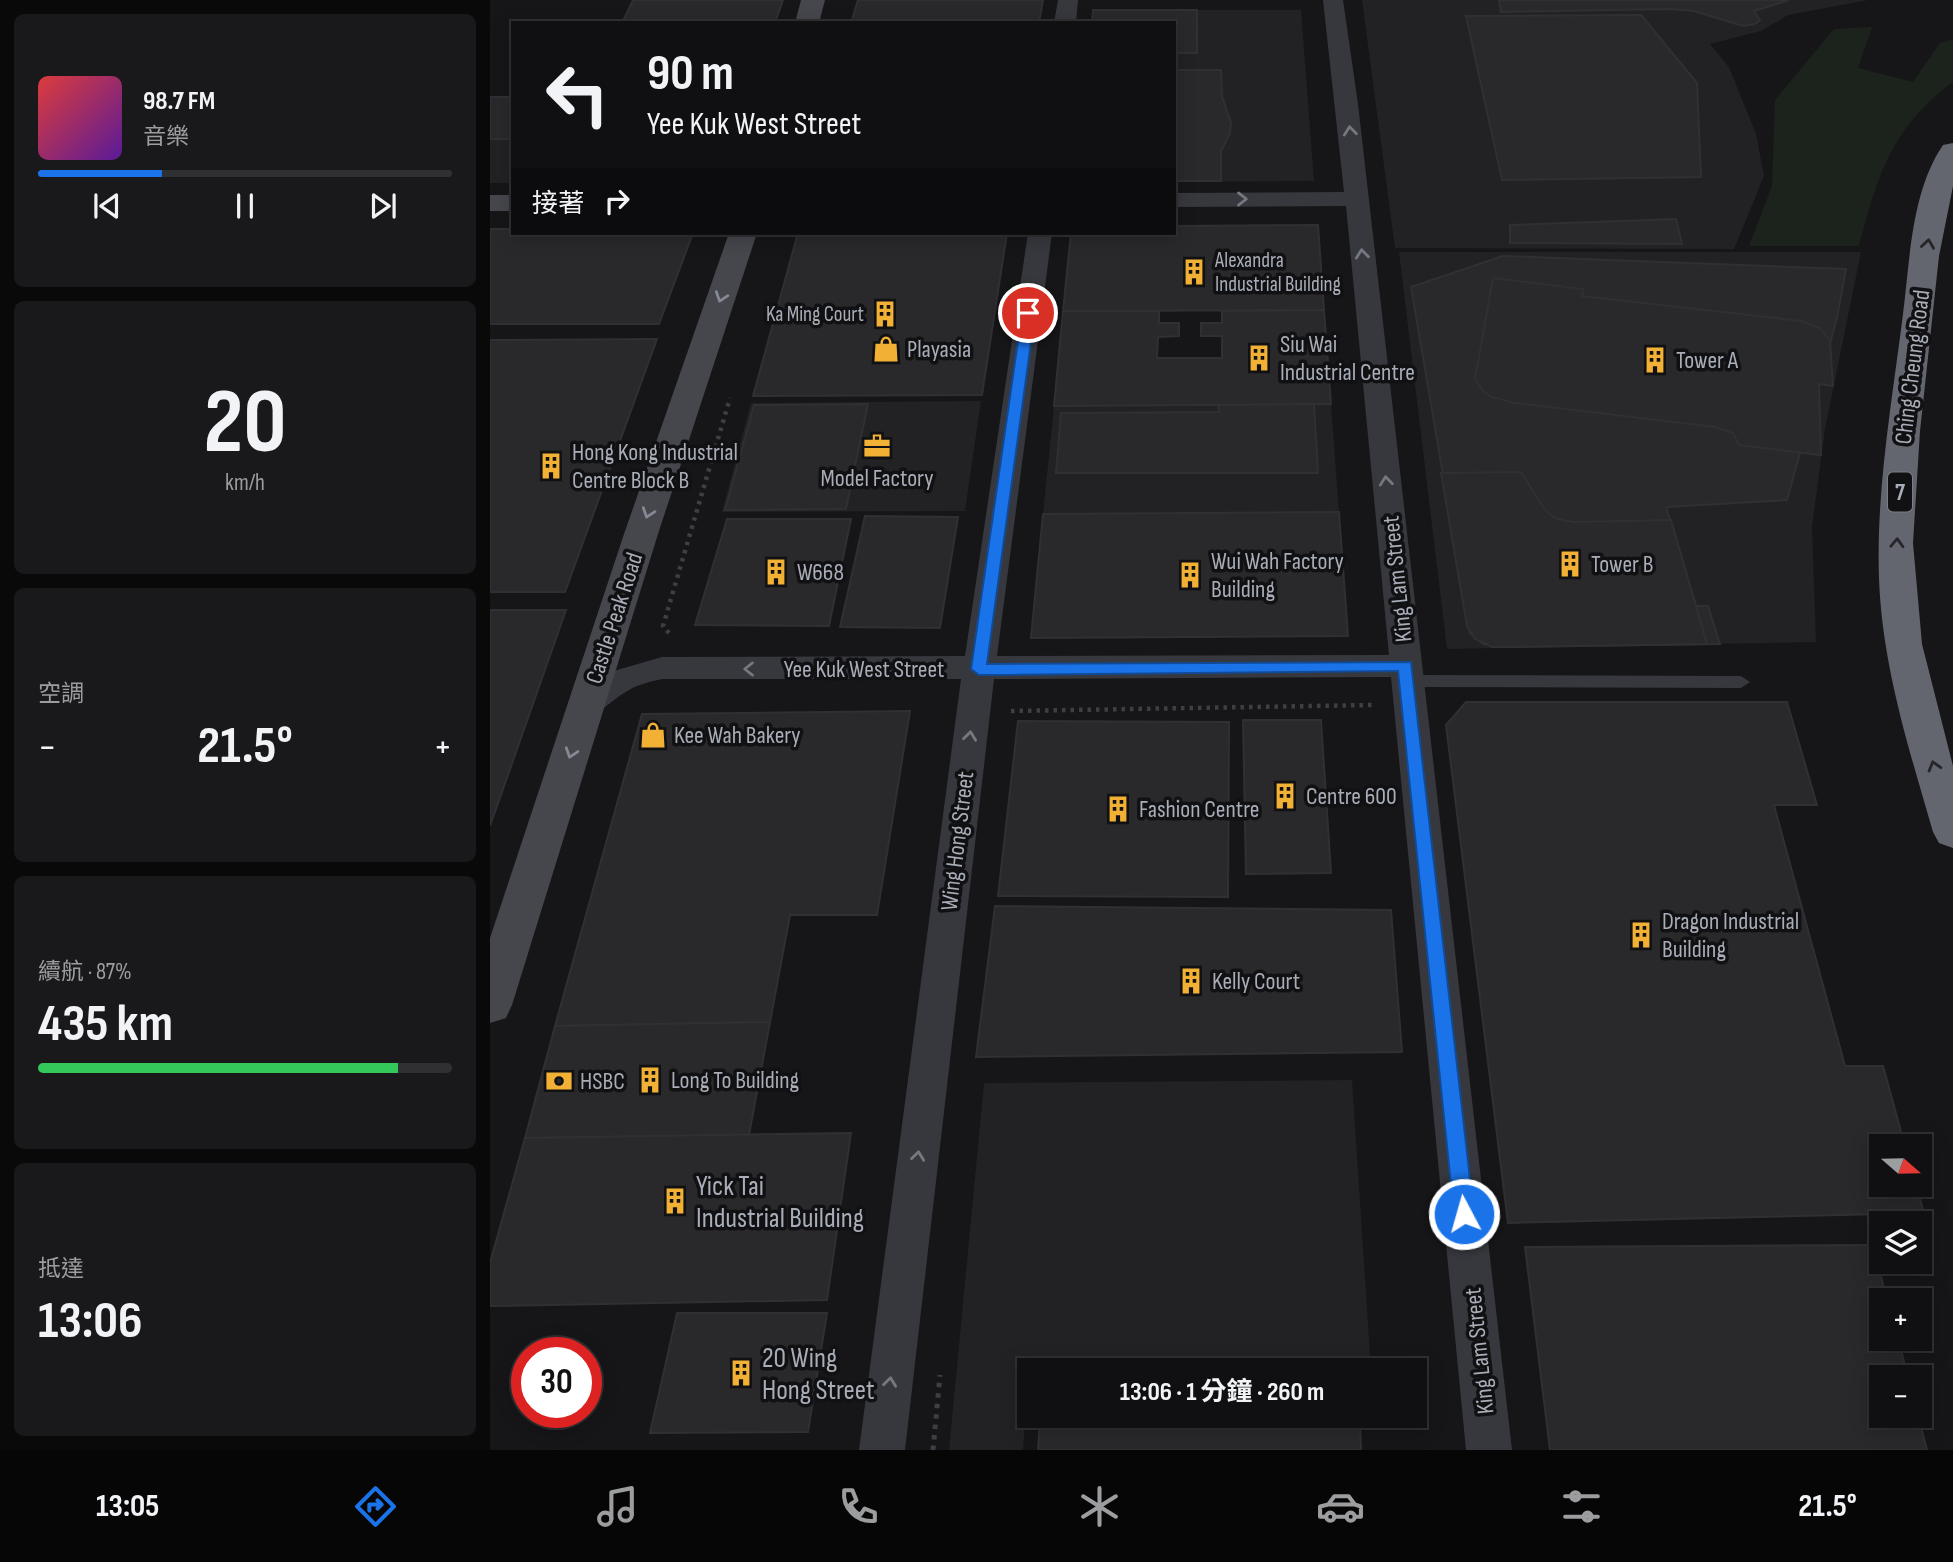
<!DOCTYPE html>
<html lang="zh-TW">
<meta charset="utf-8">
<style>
body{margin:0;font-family:"Sofia Sans Condensed","Noto Sans TC",sans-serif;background:#19191b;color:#f1f3f6;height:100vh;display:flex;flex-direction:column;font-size:26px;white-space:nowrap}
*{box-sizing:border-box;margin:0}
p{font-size:23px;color:#9c9d9f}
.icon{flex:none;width:38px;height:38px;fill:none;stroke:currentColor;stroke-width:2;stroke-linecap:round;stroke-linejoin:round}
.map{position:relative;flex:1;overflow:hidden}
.sheet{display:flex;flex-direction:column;gap:14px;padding:14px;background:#09090a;width:490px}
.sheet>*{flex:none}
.top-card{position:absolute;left:21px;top:21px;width:665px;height:214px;border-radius:0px;box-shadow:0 4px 18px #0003,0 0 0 2px #303032;background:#101012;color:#f1f3f6;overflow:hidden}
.needle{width:46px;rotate:110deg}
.controls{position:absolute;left:1379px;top:1134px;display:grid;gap:14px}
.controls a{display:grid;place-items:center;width:63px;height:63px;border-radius:0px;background:#101012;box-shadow:0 4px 18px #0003,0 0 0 2px #303032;font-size:35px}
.speed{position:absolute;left:21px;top:1337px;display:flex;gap:14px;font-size:35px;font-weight:700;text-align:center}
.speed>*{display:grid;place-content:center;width:91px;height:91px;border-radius:50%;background:#101012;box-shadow:0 4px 18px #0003,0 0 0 2px #303032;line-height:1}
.speed .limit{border:10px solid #d22;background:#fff;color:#111}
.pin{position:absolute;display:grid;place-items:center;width:60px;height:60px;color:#fff;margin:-30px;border:4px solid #fff;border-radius:50%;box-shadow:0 2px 7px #0007}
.me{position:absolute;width:77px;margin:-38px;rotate:354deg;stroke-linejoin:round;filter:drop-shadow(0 0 5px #0008)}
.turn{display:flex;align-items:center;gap:24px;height:147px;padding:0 21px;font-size:32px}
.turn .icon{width:91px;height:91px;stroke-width:2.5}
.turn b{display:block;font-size:49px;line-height:60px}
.then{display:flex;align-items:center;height:66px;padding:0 21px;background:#0003;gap:14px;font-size:26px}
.big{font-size:52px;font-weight:700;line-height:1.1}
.sheet .tile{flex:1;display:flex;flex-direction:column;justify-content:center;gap:10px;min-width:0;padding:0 24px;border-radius:10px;background:#19191b}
.sheet .dial{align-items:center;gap:0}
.dial b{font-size:91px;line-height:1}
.song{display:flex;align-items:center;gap:21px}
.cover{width:84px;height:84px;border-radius:10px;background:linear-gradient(135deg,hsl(0 70% 55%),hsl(270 70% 35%))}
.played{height:7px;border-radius:4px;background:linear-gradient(90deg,#1a73e8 30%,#303032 30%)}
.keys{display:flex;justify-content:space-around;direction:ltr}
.heat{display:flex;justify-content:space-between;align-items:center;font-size:38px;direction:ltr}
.charge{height:10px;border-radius:5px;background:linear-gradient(90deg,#34c759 87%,#303032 0)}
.trip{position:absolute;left:527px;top:1358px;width:410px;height:70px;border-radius:0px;background:#101012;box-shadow:0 4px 18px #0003,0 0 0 2px #303032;font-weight:700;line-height:70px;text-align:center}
.tabs{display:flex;height:112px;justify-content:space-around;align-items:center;background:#060607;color:#9c9d9f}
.tabs .icon{width:49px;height:49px}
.tabs .current{color:#1a73e8}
.tabs b{font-size:32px;color:#f1f3f6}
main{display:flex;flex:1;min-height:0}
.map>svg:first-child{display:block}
.built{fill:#222225}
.green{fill:#1c231d}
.building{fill:#29292c;stroke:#303034;stroke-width:2}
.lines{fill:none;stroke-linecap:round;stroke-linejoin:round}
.path-far1{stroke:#3d3f44;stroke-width:4.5;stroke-dasharray:3.5 5;stroke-linecap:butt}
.path{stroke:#3d3f44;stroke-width:5;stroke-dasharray:4.5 6;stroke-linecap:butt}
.lane{fill:#37383d;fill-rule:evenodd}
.street{fill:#37383d;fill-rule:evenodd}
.secondary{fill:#45474d;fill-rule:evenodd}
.highway{fill:#63666e;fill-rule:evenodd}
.oneway{stroke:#757881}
.oneway2{stroke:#26262a}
.oneway3{stroke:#858993}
.route{fill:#1a73e8;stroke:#114b97;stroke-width:2}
.labels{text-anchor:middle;stroke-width:7;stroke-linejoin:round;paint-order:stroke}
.far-poi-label{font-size:21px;fill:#a8adb8;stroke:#111113;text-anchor:start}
.shield{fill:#111113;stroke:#7b7e86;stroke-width:2}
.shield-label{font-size:23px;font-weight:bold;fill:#a8adb8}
.poi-label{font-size:24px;fill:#a8adb8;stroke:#111113;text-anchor:start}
.street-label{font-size:24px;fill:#a8adb8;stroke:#111113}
.near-poi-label{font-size:28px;fill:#a8adb8;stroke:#111113;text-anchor:start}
</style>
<main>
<section class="sheet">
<div class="tile">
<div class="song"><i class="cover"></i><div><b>98.7 FM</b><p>音樂</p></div></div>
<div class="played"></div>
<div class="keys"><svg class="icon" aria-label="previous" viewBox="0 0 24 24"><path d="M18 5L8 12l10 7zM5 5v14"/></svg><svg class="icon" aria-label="pause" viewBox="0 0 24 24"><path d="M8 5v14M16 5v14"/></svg><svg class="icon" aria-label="next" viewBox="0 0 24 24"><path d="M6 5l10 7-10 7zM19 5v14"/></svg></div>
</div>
<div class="tile dial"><b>20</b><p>km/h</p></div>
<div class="tile"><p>空調</p>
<div class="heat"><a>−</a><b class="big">21.5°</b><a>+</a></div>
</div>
<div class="tile"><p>續航 · 87%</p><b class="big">435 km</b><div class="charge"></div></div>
<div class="tile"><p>抵達</p><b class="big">13:06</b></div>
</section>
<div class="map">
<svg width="1463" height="1450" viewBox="0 0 1463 1450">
<rect width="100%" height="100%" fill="#161618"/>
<g class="built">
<polygon points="872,0 1378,0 1298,15 1271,31 1220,44 1239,67 1266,134 1274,176 1244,249 905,248"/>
<polygon points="603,10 811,10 824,181 684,182 684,23 602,23"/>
<rect x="0" y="139" width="23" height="44"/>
<polygon points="909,252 1371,252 1335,429 1322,527 1326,642 957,649"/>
<polygon points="491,401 475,511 232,512 261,403"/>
<polygon points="841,404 849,512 553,514 564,406"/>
<polygon points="862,1080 881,1370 539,1370 533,1450 459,1450 494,1083"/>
</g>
<path class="green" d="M1382,27L1368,68L1423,82L1450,43L1463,39V82C1401,128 1388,175 1369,246H1259L1282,186L1285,100L1344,29Z"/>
<g class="building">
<polygon points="143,0 293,0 285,23 132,23"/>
<polygon points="368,0 553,0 549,23 361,23"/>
<polygon points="1009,0 1299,0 1264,11 1270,20 1265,24 1253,26 1204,11 1179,9 1011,12"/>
<polygon points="603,10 707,10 707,53 684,53 684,23 602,23"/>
<polygon points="1151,15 1207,83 1211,177 1012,180 976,16"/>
<polygon points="684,70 731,70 732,96 741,123 740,133 731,151 731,181 684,181"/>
<rect x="0" y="97" width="23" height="42"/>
<polygon points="1186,219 1192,244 1020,243 1020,225"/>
<polygon points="828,225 834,310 573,311 581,233 684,233 684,226"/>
<polygon points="0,229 23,229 23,233 203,233 169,324 0,324"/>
<polygon points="308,233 517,233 492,395 263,396"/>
<polygon points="1013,256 1356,269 1347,318 1297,500 1176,507 1206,606 1218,606 1230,644 1012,647 993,644 980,633 921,287"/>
<polygon points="1003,278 1093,289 1092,296 1311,321 1330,328 1340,340 1343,386 1329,384 1331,455 1249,445 1243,433 1225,427 1025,403 1002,397 994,392 985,379"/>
<polygon points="834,310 841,404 564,406 573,311 669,311 669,323 689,323 689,336 668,337 667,358 732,358 732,336 711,336 711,323 732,323 732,311"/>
<polygon points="167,339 75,592 0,592 0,340"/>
<polygon points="378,404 356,509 235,510 264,405"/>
<polygon points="824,404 828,473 566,473 571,413 729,412 728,405"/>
<polygon points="1031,472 1055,510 1065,518 1083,522 1181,520 1217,644 1012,647 1002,647 985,639 977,626 951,473"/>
<polygon points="849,512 858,636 541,638 553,514"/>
<polygon points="375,516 468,517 450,628 350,627"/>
<polygon points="237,519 361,519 339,626 205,625"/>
<polygon points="0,610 76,610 0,826"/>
<polygon points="976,702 1297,702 1327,805 1284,805 1355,1066 1393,1066 1415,1146 1391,1146 1391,1185 1426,1185 1434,1213 1018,1223 956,725"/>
<polygon points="420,711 387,915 300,915 280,1022 65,1026 152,714"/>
<polygon points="753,720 831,720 841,873 756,874"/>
<polygon points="528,721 739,722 738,897 508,896"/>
<polygon points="505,906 901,910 912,1052 486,1057"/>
<polygon points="280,1022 259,1135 35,1138 65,1026"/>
<polygon points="361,1133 337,1300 0,1306 0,1263 35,1138"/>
<polygon points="1383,1245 1397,1300 1391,1300 1391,1339 1408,1339 1418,1377 1391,1377 1391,1416 1428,1416 1437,1450 1060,1450 1035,1247"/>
<polygon points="187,1313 337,1313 318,1432 160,1433"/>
<polygon points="550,1420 870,1424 871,1450 548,1450"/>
</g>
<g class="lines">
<g class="path-far1">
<polyline points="179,633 173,626 240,398"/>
<polyline points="521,711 883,705"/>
</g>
<polyline class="path" points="443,1450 450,1375"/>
<polygon class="lane" points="917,675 1251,676 1260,682 1251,688 917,687 908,681"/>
<g class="street">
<polygon points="568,0 588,0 586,23 564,23"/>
<path d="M833,0H853L868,104L1022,1450H976L901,677L504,679L415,1450H369L471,679H172C158,682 146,685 134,693C116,704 107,720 84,713L80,705L94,688L120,672L172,657L475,656L538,233H562L507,656L899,655L856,206L684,207V193L854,192Z"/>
</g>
<g class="secondary">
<polygon points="311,0 335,0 329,23 305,23"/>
<rect x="0" y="195" width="23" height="16"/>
<polygon points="239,233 267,233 168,534 22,1005 16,1018 0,1023 0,938 134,534"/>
</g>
<path class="highway" d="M1463,143V186L1449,256L1430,431L1423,543L1432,644L1463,766V848L1449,843L1443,832C1419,749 1392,665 1389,578C1386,489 1402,402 1413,314C1420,260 1421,192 1453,145Z"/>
</g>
<defs><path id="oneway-chevron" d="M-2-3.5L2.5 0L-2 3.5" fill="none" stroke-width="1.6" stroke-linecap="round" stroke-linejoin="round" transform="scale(1.75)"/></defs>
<g class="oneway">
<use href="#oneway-chevron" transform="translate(860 131) rotate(-96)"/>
<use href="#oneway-chevron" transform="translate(752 199)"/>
<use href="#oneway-chevron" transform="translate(872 254) rotate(-96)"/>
<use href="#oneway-chevron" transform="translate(896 481) rotate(-96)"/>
<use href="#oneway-chevron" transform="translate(259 669) rotate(-180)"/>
<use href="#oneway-chevron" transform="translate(480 736) rotate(-83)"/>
<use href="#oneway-chevron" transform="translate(428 1156) rotate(-83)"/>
<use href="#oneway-chevron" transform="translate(400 1382) rotate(-83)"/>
</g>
<g class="oneway2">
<use href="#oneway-chevron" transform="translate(1438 244) rotate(-82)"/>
<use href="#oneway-chevron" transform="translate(1407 543) rotate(-88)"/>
<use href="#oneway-chevron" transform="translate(1444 766) rotate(-106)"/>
</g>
<g class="oneway3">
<use href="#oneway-chevron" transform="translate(231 297) rotate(109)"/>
<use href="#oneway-chevron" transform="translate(158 513) rotate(109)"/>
<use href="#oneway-chevron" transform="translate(81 753) rotate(108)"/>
</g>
<polygon class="route" points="538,309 545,313 497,664 921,662 984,1214 981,1221 974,1223 967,1221 964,1214 908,671 489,675 481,669 532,313"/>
<defs>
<g id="building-bare" transform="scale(2.1)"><path d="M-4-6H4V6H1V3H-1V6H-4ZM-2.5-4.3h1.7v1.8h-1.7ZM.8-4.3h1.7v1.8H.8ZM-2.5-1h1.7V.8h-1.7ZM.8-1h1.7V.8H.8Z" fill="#f2b134" stroke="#111113" stroke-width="2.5" paint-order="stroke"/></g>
<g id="shop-bare" transform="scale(2.1)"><path d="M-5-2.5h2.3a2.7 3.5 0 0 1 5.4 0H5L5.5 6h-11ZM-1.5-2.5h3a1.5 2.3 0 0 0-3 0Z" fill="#f2b134" stroke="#111113" stroke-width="2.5" paint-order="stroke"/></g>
<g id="office-bare" transform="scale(2.1)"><path d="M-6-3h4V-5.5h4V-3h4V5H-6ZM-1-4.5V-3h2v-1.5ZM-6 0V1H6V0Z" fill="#f2b134" stroke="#111113" stroke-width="2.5" paint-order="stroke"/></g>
<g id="bank-bare" transform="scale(2.1)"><path d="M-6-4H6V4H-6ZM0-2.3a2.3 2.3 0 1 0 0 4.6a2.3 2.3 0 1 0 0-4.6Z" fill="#f2b134" stroke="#111113" stroke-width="2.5" paint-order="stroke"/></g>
</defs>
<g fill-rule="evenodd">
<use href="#building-bare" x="704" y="272"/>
<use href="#building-bare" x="395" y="314"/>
<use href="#shop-bare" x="396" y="349"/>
<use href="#building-bare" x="769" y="358"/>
<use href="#building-bare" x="1165" y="360"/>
<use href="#office-bare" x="387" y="446"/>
<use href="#building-bare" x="61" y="466"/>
<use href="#building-bare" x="1080" y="564"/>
<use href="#building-bare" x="286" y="572"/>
<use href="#building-bare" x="700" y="575"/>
<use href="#shop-bare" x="163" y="735"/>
<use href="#building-bare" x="795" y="796"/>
<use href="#building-bare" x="628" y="809"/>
<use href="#building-bare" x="1151" y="935"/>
<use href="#building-bare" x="701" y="981"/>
<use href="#building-bare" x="160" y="1080"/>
<use href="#bank-bare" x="69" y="1081"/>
<use href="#building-bare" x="185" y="1201"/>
<use href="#building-bare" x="251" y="1373"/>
</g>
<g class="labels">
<g class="far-poi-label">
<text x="725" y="267">Alexandra<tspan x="725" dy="24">Industrial Building</tspan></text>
<text x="374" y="321" text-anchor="end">Ka Ming Court</text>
</g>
<rect class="shield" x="1398" y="472.5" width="24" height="39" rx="5"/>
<g class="shield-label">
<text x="1410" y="500">7</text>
</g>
<g class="poi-label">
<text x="790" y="352">Siu Wai<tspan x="790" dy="28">Industrial Centre</tspan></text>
<text x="417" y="357">Playasia</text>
<text x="1186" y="368">Tower A</text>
<text x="82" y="460">Hong Kong Industrial<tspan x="82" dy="28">Centre Block B</tspan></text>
<text x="387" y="486" text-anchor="middle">Model Factory</text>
<text x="721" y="569">Wui Wah Factory<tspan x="721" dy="28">Building</tspan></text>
<text x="1101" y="572">Tower B</text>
<text x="307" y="580">W668</text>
<text x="184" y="743">Kee Wah Bakery</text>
<text x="816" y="804">Centre 600</text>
<text x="649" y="817">Fashion Centre</text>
<text x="1172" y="929">Dragon Industrial<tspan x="1172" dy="28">Building</tspan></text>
<text x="722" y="989">Kelly Court</text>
<text x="181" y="1088">Long To Building</text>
<text x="90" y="1089">HSBC</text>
</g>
<g class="street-label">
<text transform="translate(1422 367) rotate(-83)" y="8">Ching Cheung Road</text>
<text transform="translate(907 579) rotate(-96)" y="8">King Lam Street</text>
<text transform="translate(124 618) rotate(-72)" y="8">Castle Peak Road</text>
<text x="374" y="677">Yee Kuk West Street</text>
<text transform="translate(467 841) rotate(-83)" y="8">Wing Hong Street</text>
<text transform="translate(989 1351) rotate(-96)" y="8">King Lam Street</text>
</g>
<g class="near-poi-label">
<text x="206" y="1195">Yick Tai<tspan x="206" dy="32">Industrial Building</tspan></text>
<text x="272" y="1367">20 Wing<tspan x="272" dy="32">Hong Street</tspan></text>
</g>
</g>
</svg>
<div class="controls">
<a><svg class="needle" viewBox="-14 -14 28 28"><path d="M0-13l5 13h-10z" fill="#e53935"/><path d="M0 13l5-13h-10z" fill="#9c9d9f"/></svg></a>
<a><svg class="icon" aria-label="layers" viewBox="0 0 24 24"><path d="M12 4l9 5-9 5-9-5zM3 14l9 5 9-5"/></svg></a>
<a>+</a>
<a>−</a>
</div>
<div class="speed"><div class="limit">30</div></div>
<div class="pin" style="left:538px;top:313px;background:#d93025"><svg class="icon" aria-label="arrive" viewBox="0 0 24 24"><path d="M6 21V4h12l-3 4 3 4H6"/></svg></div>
<svg class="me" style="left:974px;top:1214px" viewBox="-20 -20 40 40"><circle r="17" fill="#1a73e8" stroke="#fff" stroke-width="3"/><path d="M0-11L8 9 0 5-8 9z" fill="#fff"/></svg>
<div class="trip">13:06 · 1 分鐘 · 260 m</div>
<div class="top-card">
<div class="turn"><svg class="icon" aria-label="left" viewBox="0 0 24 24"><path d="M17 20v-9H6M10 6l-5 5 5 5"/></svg><div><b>90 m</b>Yee Kuk West Street</div></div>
<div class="then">接著<svg class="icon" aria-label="right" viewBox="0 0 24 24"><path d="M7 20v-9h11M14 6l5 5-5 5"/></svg></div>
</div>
</div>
</main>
<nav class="tabs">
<b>13:05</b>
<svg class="icon current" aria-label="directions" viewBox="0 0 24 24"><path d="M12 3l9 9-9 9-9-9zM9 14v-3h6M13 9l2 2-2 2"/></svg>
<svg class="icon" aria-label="music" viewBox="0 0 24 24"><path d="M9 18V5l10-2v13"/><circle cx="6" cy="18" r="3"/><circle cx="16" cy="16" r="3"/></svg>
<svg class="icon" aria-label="phone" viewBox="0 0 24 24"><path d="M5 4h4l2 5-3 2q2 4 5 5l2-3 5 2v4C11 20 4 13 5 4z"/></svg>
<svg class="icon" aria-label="climate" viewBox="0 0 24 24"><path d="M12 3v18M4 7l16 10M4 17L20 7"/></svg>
<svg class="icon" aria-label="car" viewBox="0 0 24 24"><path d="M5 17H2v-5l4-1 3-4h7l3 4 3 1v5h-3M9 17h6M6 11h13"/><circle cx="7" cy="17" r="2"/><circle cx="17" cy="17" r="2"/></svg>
<svg class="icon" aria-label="filters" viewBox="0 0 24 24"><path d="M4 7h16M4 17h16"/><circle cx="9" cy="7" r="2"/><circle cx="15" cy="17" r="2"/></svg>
<b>21.5°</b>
</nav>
